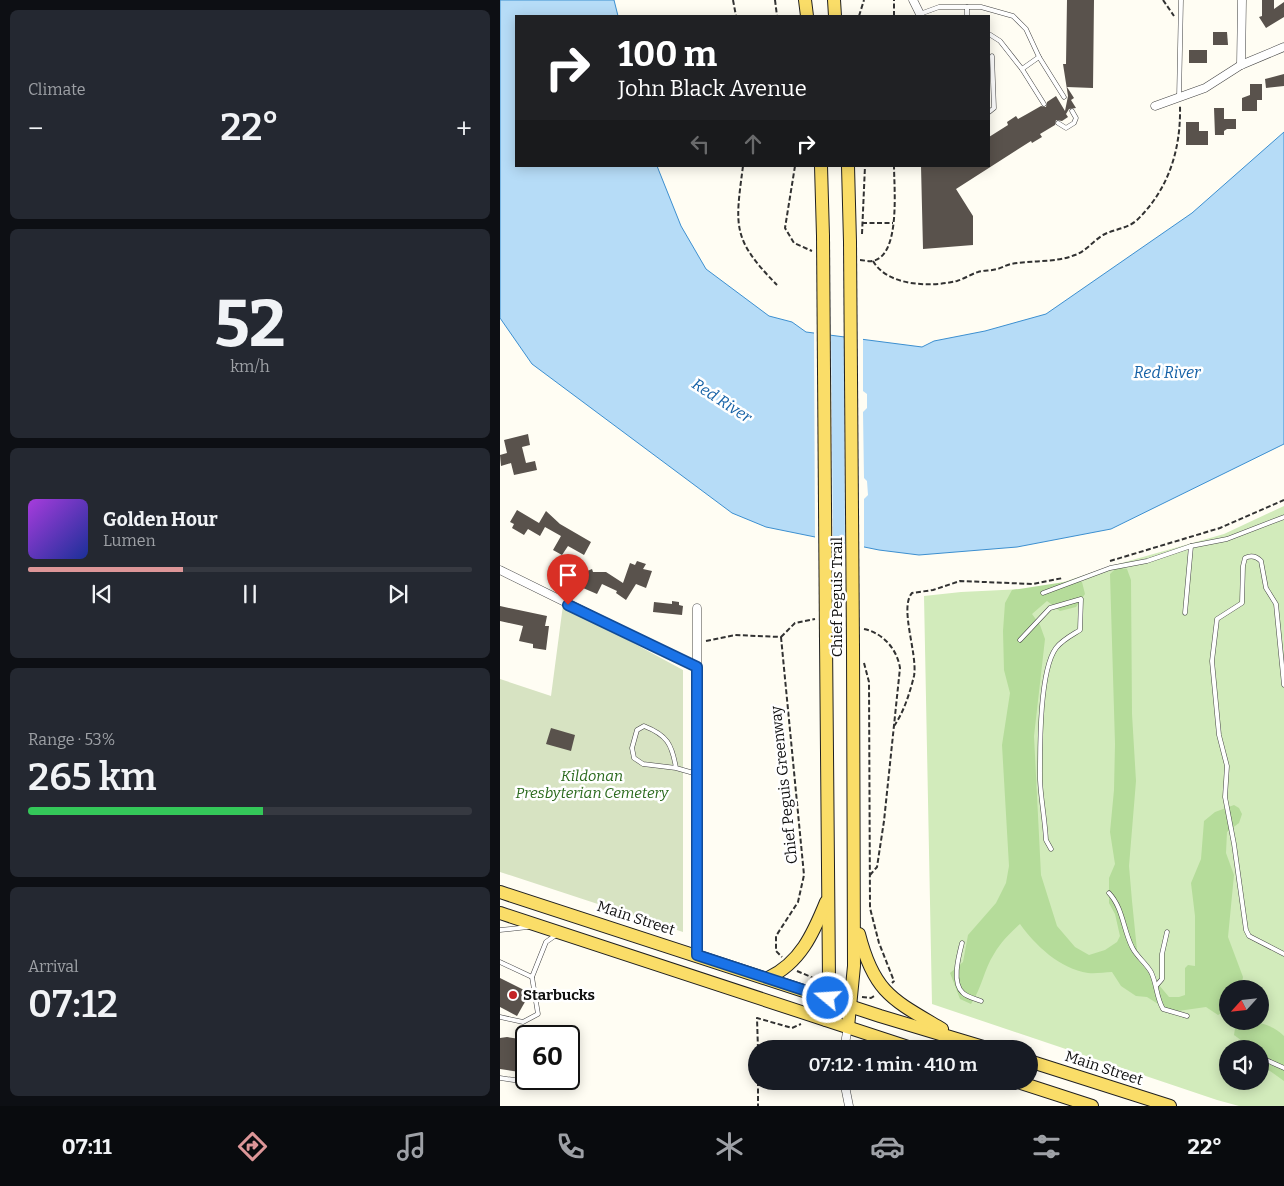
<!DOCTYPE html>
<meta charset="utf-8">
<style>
body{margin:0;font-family:Bitter,serif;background:#242831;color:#f1f3f6;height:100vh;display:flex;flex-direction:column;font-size:19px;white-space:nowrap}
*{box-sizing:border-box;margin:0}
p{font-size:16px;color:#9ea1a6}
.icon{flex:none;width:28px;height:28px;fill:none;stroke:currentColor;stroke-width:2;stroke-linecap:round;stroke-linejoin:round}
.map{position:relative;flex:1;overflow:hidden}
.panel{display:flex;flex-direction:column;gap:10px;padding:10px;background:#0d0f14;width:500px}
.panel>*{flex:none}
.banner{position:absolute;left:15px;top:15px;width:475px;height:152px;border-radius:0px;box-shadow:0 2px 12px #0003;background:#202124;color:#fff;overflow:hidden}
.needle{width:32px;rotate:243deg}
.fabs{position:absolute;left:719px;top:980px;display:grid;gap:10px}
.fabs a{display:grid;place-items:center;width:50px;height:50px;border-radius:50%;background:#171b24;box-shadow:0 2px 12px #0003;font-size:25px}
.speed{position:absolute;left:15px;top:1025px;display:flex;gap:10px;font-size:25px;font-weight:700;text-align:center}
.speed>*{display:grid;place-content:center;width:65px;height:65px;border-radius:50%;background:#171b24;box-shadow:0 2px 12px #0003;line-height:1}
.speed .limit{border:2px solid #111;border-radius:8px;background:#fff;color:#111}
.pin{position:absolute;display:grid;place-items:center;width:42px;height:42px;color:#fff;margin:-51px -21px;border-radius:50% 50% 50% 0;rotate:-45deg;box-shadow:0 0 5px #0007}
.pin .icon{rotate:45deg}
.me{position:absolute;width:55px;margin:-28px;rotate:288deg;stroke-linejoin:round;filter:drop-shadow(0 0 4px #0008)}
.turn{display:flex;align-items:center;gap:18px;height:105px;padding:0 20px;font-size:22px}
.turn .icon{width:65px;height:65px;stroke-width:2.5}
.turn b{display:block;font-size:35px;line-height:42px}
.lanes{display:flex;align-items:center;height:48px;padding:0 20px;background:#0003;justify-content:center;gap:25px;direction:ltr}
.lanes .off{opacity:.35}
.big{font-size:38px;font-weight:600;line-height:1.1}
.panel .card{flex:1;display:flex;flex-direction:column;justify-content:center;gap:8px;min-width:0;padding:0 18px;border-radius:8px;background:#242831}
.panel .dial{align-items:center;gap:0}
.dial b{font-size:65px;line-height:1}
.song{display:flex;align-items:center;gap:15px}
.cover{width:60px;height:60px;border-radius:8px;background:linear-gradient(135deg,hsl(280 70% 55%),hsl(230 70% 35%))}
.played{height:5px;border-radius:2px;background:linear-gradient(90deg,#dd9698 35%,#363941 35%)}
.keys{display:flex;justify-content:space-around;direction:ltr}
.heat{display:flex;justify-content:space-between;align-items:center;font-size:28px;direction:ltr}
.charge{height:8px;border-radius:4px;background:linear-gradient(90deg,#34c759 53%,#363941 0)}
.trip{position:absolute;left:248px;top:1040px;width:290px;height:50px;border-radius:25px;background:#171b24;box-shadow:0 2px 12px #0003;font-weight:600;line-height:50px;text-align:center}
.menu{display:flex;height:80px;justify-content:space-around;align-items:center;background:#090b0e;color:#9ea1a6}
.menu .icon{width:35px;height:35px}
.menu .current{color:#dd9698}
.menu b{font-size:22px;color:#f1f3f6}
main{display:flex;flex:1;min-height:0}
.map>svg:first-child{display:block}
.green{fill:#d2ebbb;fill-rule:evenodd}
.forest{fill:#b5dc9a}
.cemetery{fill:#d7e3c2}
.water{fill:#b6dcf7;stroke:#3c8fd0}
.pier{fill:#fffdf3}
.building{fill:#59524c}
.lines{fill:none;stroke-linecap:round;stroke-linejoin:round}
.service-casing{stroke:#434343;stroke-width:5}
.minor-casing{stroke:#434343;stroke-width:9}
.primary-casing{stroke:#212121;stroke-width:14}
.path{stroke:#323232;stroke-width:2;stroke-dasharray:5 2.5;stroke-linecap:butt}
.service{stroke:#fff;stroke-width:4}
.minor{stroke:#fff;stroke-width:8}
.primary{stroke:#fadd68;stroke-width:12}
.primary-bridge-casing{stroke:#212121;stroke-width:14;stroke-linecap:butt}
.primary-bridge{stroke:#fadd68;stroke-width:12}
.route-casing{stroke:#114b97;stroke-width:12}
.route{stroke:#1a73e8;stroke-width:9}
.poi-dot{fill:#c42425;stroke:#fff;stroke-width:2}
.labels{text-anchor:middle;stroke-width:5;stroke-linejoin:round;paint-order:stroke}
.street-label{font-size:15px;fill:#101010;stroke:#fff}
.park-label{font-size:15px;font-style:italic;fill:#2b6a1e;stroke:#fff}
.poi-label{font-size:15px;font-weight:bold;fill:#101010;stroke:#fff;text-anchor:start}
.water-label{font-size:16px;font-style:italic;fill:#1561a6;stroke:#fff}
</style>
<main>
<section class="panel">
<div class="card"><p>Climate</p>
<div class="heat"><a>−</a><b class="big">22°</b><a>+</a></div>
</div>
<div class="card dial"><b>52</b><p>km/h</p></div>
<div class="card">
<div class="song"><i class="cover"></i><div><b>Golden Hour</b><p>Lumen</p></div></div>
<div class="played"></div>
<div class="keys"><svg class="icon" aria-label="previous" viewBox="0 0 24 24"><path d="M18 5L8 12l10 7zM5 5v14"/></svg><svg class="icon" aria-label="pause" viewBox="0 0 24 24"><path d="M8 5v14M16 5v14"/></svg><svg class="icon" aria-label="next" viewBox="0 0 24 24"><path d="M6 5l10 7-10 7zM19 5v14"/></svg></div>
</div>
<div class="card"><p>Range · 53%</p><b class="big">265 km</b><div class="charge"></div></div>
<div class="card"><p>Arrival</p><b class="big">07:12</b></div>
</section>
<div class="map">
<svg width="784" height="1106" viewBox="0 0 784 1106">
<rect width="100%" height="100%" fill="#fffdf3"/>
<path class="green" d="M784,506V1106H739L717,1100L432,1004L424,596L461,592L546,588L611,566L724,534ZM728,989H760V1021H728ZM728,1049H760V1081H728Z"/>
<g class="forest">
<path d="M617,567L627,569L631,580L632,714L636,781L629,866L632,901L638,960L669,997H679L685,995V968L688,965L695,966V916L691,883L701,859L704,821L715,812L734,805L739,808L742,814L739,823L727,832L726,853L734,875L728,937L743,977L741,989H728L727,1010L718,1015L706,1007L671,1012L647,997L636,996L621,986L612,972C604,972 596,974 588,973C560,969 535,945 520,924C510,933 501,942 494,954C484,969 482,988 471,1004L460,999L450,973L463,962L468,935L496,903L506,883L509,866L502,745L510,693L504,670L503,631L505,603L512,590L571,581L582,582L585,594L576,607L560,611L547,601L532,614L540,625L545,639L534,736L541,875L557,926L575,947L589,955L605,950L617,942L620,936L615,914L609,903V878L615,864L610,832L614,790L615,744L610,574Z"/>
<path d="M736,1021C754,1021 771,1023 784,1036V1081L760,1064V1049H753L734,1035Z"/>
</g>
<polygon class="cemetery" points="63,605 183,670 183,932 0,872 0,679 51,696"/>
<polygon class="water" points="0,0 114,0 118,16 16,16 16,166 157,166 181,226 206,269 269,316 292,322 306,332 422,347 434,341 485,331 546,314 692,213 784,132 784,444 611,529 517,547 419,555 379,550 266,527 232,513 32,364 0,318"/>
<g class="pier">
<polygon points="314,330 331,333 333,543 315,539"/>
<polygon points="344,334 363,337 363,391 367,394 367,408 363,412 364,478 367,481 368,495 364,499 364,550 345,546"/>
</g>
<g class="building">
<polygon points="567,0 594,0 593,88 567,87 574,98 571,100 576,108 569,109 566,114 568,117 562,121 556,120 555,125 540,134 542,137 532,143 531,141 456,189 473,216 473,245 423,249 421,166 489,166 489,137 508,125 507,122 516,116 518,119 527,114 541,106 546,107 547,102 556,96 565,111 568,96 563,64 566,64"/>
<polygon points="762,0 774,0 774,9 784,2 784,17 766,28 759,17 762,16"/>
<polygon points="713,32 727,32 728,45 713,45"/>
<rect x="689" y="50" width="18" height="13"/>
<polygon points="784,74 784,86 766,88 765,79"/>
<polygon points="750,84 762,84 762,100 757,100 757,111 742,111 742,98 750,95"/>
<polygon points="714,108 724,108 724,119 736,119 736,129 727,129 724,131 724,135 715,135"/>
<polygon points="686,122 699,122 699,131 708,131 708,145 686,145"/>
<polygon points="28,434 30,445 22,447 26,463 35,461 37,470 14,475 11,463 1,466 0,455 7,453 4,440"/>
<polygon points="17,510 39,523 46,511 60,524 91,542 84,555 68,546 62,555 53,550 61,536 45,527 40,536 28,529 24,535 12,528 14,524 10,522"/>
<polygon points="137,561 146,564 143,569 152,571 146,588 136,584 126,600 116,593 117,591 102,584 97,594 83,588 87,580 85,572 92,569 93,572 106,572 123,583 130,563 135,565"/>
<polygon points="172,601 179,602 179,605 183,606 182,615 153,612 154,602 172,604"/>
<polygon points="0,606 47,616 45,626 49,626 46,650 33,648 33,644 19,641 23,626 0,621"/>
<polygon points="51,728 75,735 71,751 46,744"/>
<polygon points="0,978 30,993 17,1016 0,1007"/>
<polygon points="7,1037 26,1040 26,1073 0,1069 0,1038"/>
</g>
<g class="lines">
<g class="service-casing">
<g id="service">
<polyline points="467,7 467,16"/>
<polyline points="420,14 439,7 481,7 513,16 526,29 539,57 522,69 500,41 489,34"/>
<polyline points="539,57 564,97"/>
<polyline points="522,69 544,104"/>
<polyline points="679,98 681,0"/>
<polyline points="489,112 494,108 492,56"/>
<polyline points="558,123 566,128 574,123 576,118 572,111"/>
<polyline points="543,593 610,568 647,561 691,546 727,539 784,517"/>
<polyline points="685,613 691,546"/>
<path d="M520,640L550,608L581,599L580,630C572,635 562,640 556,648C539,671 540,750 540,780C541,800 545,820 546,840L551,849"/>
<path d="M784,685L776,604L766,588L761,561C756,556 751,555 745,558L743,566L742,603L717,619L712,661L719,735L727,766L725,797L734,844L746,930L749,936L784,954"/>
<path d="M176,768L143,764L134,758L132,748L137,730L144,726C167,735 172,744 176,768L197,774"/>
<path d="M609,893C623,908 623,929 632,947C636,956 646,963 651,972C657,984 656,997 663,1009L687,1016"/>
<polyline points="0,930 28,927"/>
<path d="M462,943C459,955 451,983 463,993C467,997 476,999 481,1001"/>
<polyline points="0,962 32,977 38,1014 23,1022 0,1017"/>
<polyline points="32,977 46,942 56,935"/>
<polyline points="656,986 662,979 662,954 667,932"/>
<polyline points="764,1059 784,1068"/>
<polyline points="0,1078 35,1083 39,1079"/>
</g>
</g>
<g class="minor-casing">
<g id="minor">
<polyline points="413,0 420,14"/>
<polyline points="741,65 742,0"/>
<polyline points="655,106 705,88 741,65 784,47"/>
<polyline points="0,570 197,667"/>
<polyline points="197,955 197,608"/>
<polyline points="344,1049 348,1027"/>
<polyline points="344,1081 349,1106"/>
</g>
</g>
<g class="primary-casing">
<g id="primary">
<polyline points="305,0 307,16"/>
<polyline points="334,0 335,16"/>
<polyline points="321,166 323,236"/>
<polyline points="348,166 350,242"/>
<polyline points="326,640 329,980 326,1020"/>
<polyline points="0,892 380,1016 490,1049"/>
<polyline points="0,913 414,1049"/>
<path d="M359,934C374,993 393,1000 442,1029"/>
<path d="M268,978C300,963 313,934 326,902"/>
<polyline points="348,1027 354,966 353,646"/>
<polyline points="529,1061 670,1106"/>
<polyline points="515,1081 592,1106"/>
</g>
</g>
<g class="path">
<polyline points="233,0 236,16"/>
<polyline points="275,0 277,16"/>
<polyline points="663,0 674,16"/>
<polyline points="359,16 364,0"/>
<polyline points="394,16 394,0"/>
<path d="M243,166C235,227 232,239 277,285"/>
<polyline points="295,166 285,228 294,243 312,251"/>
<polyline points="362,223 393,223"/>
<polyline points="362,234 365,166"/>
<path d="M360,260C364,260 369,262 372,261C401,257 394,187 394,166"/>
<path d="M373,261C388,287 432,287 457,281C464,279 471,274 478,272C484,270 491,271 497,269C502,268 506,265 511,264C532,260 555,263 575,255C585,252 593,241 603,235C614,229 627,229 637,220C669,189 681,149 680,106"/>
<polyline points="610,561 720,528 784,500"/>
<path d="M364,629C383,633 397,649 400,668L384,821L377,867L370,875"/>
<polyline points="281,637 304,875 298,902 276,936 276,951 282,957"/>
<polyline points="281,637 295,623 315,619"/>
<polyline points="206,641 235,635 281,637"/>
<polyline points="364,663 369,682 370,908 379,943 394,981 392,983"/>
<path d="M394,726C404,712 410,692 414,676C418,654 399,608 412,593L433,590L460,581L533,584L563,578"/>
<polyline points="297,971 318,980"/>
<polyline points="362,997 371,998 376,995"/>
<polyline points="258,1049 257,1018 292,1028 301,1024"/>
<polyline points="258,1081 258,1106"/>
</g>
<use href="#service" class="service"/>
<use href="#minor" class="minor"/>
<use href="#primary" class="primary"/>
<g class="primary-bridge-casing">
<g id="primary-bridge">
<polyline points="323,236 326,640"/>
<polyline points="350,242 353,646"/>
</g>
</g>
<use href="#primary-bridge" class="primary-bridge"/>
</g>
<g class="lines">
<g class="route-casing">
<polyline id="route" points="68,605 197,667 197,955 328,998"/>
</g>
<use href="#route" class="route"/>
</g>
<circle class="poi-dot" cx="13" cy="995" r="5"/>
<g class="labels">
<g class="street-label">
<text transform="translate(337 597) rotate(-90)" y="5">Chief Peguis Trail</text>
<text transform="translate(284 785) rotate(-96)" y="5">Chief Peguis Greenway</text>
<text transform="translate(136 918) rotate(18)" y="5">Main Street</text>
<text transform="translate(604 1068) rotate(18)" y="5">Main Street</text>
</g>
<g class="park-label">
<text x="92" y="781">Kildonan<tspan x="92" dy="17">Presbyterian Cemetery</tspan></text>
</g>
<g class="poi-label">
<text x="23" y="1000">Starbucks</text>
</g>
<g class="water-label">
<text x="667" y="378">Red River</text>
<text transform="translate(222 400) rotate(33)" y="6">Red River</text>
</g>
</g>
</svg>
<div class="fabs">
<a><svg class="needle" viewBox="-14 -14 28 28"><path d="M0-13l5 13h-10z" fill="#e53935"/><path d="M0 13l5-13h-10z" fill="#9ea1a6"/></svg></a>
<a><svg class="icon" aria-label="sound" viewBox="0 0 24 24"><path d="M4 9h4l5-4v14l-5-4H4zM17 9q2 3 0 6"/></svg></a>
</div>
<div class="speed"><div class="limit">60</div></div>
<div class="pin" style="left:68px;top:605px;background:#d93025"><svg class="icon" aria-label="arrive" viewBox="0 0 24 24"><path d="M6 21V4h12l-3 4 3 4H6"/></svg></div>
<svg class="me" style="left:328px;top:998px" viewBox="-20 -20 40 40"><circle r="17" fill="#1a73e8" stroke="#fff" stroke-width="3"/><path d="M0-11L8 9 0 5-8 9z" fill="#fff"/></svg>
<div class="trip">07:12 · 1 min · 410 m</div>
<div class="banner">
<div class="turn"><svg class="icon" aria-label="right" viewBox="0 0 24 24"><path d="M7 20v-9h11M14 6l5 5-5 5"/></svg><div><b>100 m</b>John Black Avenue</div></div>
<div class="lanes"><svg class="icon off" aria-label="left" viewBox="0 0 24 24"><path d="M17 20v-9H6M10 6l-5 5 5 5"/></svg><svg class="icon off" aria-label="ahead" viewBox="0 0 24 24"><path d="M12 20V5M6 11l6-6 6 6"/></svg><svg class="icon" aria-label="right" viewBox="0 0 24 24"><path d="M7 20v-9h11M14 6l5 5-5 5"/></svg></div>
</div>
</div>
</main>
<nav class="menu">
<b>07:11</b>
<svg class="icon current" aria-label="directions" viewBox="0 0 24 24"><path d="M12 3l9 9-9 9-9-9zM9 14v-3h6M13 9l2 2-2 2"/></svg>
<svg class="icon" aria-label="music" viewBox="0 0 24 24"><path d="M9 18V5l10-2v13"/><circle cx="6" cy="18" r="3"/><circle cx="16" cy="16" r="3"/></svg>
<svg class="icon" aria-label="phone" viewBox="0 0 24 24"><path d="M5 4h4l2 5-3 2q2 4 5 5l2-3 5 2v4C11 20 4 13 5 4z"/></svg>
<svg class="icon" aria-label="climate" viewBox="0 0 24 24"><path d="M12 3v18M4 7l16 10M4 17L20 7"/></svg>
<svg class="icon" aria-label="car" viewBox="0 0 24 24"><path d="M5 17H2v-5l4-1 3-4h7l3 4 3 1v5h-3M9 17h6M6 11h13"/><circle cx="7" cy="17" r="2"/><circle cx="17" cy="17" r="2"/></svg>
<svg class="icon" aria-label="filters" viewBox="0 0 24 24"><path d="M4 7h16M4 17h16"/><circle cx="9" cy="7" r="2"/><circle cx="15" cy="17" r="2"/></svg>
<b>22°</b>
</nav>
